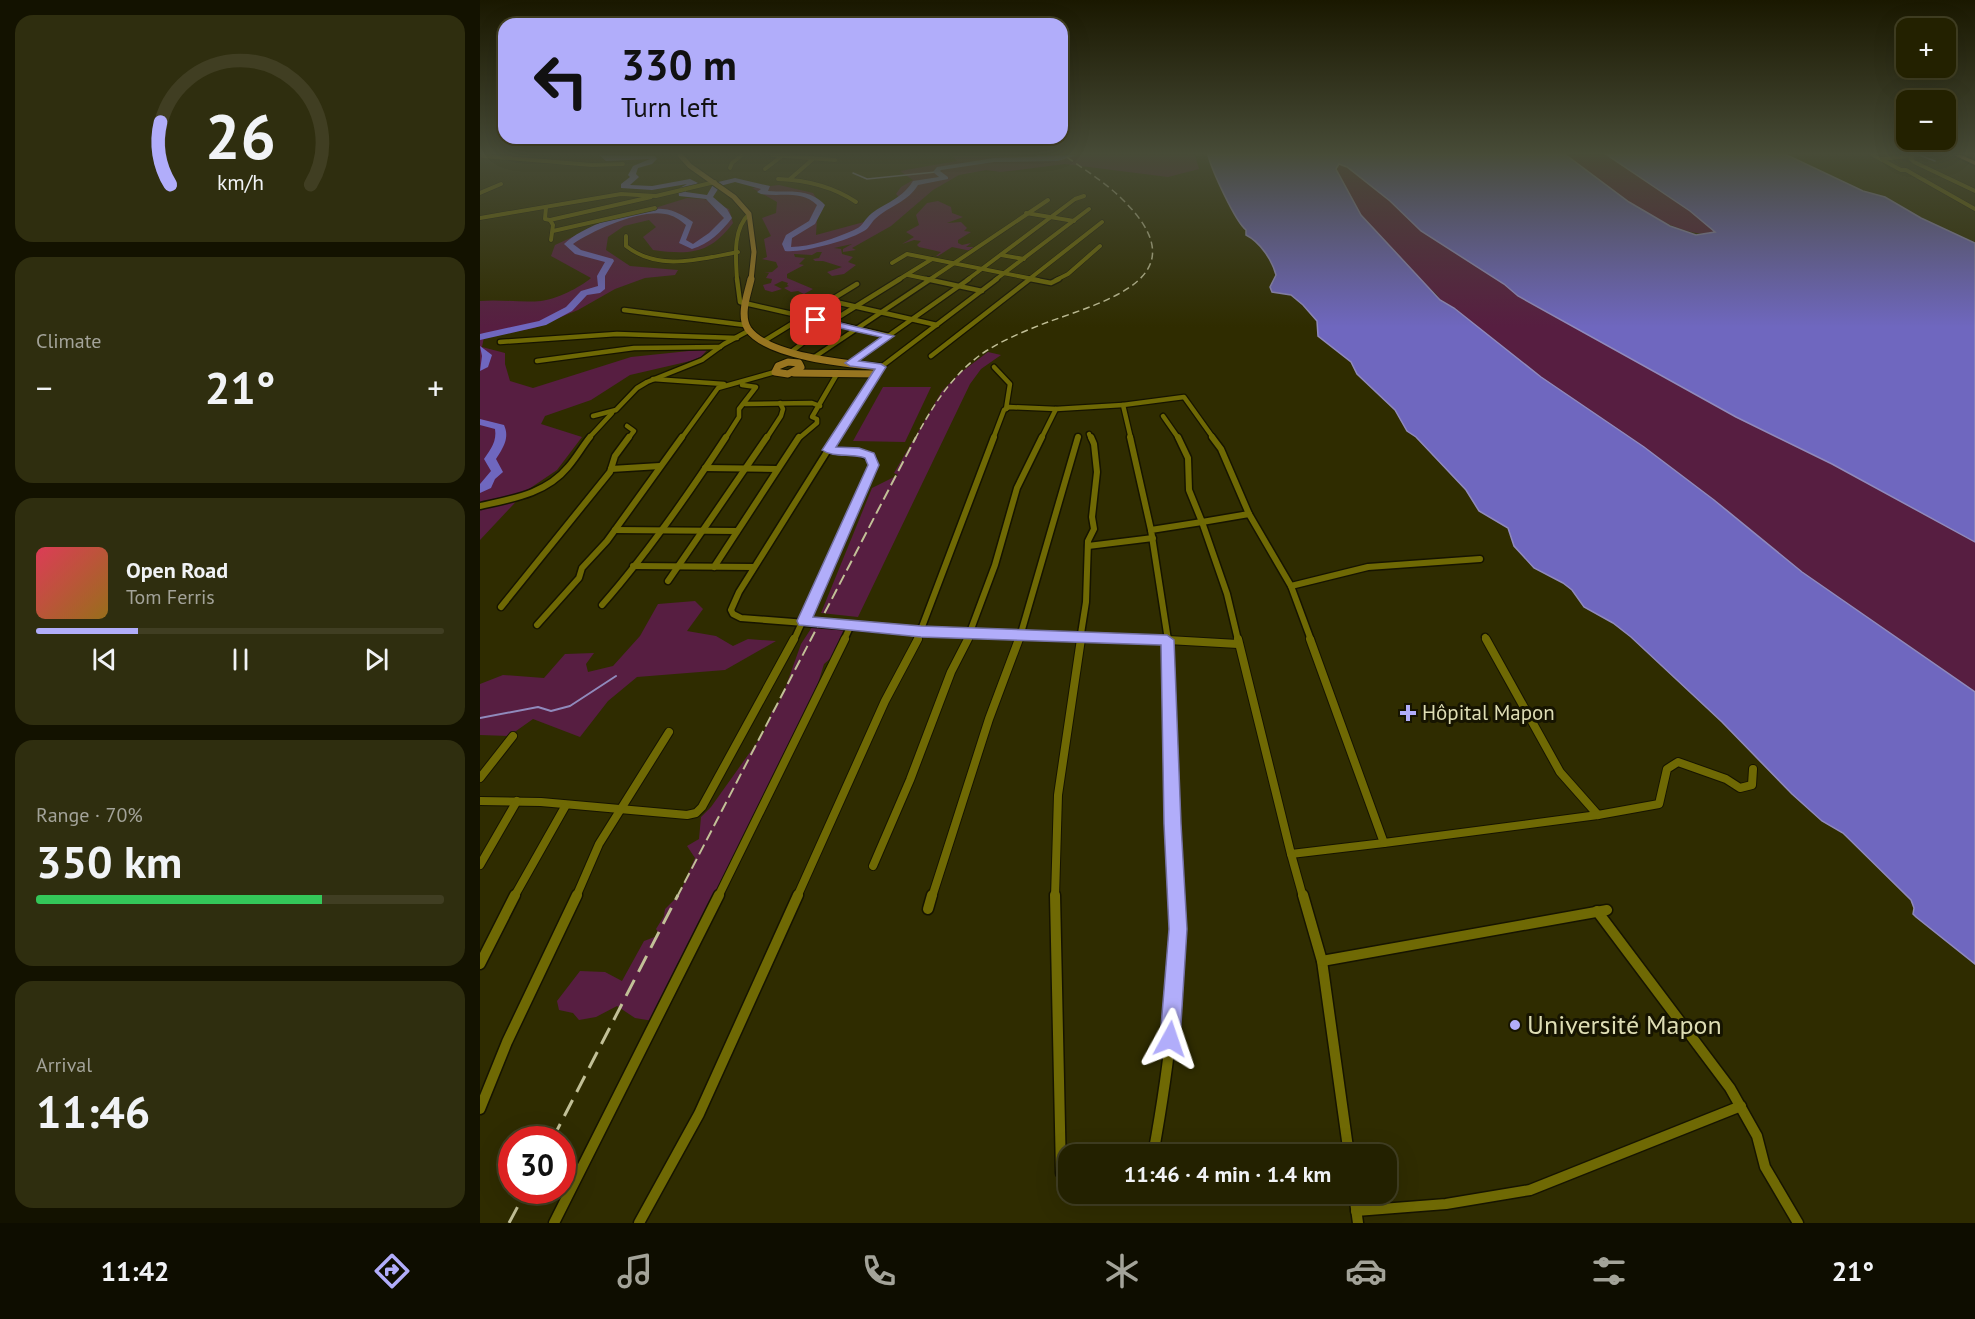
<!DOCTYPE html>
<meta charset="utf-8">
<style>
body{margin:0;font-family:"PT Sans",sans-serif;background:#2f2e0f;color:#f1f3f6;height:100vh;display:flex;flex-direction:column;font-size:22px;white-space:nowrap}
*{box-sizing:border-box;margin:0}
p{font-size:20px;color:#a3a399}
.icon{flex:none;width:33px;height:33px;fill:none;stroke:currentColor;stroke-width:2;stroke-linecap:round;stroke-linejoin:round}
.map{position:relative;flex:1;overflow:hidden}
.details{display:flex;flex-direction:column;gap:15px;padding:15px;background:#131200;width:480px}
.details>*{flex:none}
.hud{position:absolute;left:18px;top:18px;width:570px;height:126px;border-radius:18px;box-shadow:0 6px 24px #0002,0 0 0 2px #403e22;background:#b1adfa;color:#111;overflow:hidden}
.controls{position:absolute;left:1416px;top:18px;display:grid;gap:12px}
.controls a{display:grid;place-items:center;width:60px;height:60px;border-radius:12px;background:#232100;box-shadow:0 6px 24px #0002,0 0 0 2px #403e22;font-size:30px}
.speed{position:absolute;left:18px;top:1126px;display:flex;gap:12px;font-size:30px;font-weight:700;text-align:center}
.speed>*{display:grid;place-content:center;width:78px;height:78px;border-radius:50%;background:#232100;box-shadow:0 6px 24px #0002,0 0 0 2px #403e22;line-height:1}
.speed .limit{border:9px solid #d22;background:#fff;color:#111}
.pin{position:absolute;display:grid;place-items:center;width:51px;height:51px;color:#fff;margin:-26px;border-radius:12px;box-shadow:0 3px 9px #0006}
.me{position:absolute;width:66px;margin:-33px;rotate:5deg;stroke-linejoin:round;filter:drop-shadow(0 0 4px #0008)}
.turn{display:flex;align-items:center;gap:21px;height:126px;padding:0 24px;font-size:27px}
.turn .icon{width:78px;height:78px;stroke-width:2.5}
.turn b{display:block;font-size:42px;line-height:51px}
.big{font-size:45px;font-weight:700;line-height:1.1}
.details .card{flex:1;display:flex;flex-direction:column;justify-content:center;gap:9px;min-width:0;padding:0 21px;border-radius:18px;background:#2f2e0f}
.details .dial{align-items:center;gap:0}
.dial svg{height:156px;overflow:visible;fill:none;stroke:#403e22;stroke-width:7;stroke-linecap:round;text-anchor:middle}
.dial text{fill:#f1f3f6;stroke:none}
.song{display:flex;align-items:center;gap:18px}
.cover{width:72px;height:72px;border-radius:9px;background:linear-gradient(135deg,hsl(350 70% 55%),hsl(40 70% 35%))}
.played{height:6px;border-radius:3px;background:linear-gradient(90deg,#b1adfa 25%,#403e22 25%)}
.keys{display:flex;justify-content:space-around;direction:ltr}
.heat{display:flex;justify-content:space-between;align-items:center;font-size:33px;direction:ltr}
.charge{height:9px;border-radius:4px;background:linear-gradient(90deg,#34c759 70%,#403e22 0)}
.trip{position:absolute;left:578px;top:1144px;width:339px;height:60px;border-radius:18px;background:#232100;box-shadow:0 6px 24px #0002,0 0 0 2px #403e22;font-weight:700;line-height:60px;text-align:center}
.tabs{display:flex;height:96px;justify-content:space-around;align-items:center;background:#0e0d00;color:#a3a399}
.tabs .icon{width:42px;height:42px}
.tabs .on{color:#b1adfa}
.tabs b{font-size:27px;color:#f1f3f6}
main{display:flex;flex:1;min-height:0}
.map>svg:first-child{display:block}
.green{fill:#571e41}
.water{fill:#6f67bf;stroke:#908abc;stroke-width:1.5}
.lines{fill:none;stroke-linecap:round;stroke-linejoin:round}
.stream-far1{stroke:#908abc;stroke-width:1.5}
.stream{stroke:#908abc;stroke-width:2}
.river{fill:#6f67bf;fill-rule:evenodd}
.street-far4-casing{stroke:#161400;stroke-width:5}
.street-far3-casing{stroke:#161400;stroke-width:7}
.street-far2-casing{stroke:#161400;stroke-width:9}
.street-far1-casing{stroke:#161400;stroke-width:10}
.street-casing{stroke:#161400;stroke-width:13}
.secondary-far1-casing{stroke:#161400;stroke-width:7}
.secondary-casing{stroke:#161400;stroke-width:9}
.primary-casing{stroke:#161400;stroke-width:4}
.street-far4{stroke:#6f6904;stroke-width:4}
.street-far3{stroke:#6f6904;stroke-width:4.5}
.street-far2{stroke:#6f6904;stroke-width:6}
.street-far1{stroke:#6f6904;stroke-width:8}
.street{stroke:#6f6904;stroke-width:10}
.secondary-far1{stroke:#987520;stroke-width:5}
.secondary{stroke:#987520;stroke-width:7}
.primary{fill:#c1823c;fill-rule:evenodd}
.rail-far2{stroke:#c2c097;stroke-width:1.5;stroke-dasharray:7 4;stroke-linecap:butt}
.rail-far1{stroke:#c2c097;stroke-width:2;stroke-dasharray:11 5;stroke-linecap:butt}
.rail{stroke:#c2c097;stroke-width:3;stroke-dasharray:18 9;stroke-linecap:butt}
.route{fill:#b1adfa;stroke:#7370a2;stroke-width:1.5}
.poi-dot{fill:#b1adfa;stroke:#161400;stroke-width:2}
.labels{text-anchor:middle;stroke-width:6;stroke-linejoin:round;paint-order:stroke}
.poi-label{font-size:21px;fill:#deddb4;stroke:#161400;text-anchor:start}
.near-poi-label{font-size:26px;fill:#deddb4;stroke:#161400;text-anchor:start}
</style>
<main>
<section class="details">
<div class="card dial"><svg viewBox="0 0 100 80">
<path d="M14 69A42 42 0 1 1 86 69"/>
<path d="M14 69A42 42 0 0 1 9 37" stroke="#b1adfa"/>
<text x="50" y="56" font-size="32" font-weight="700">26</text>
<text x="50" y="72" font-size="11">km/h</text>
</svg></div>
<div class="card"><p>Climate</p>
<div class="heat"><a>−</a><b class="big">21°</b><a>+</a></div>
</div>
<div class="card">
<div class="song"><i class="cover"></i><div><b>Open Road</b><p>Tom Ferris</p></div></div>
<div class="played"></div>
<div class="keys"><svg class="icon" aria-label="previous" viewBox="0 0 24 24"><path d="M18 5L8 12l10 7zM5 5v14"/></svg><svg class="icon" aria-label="pause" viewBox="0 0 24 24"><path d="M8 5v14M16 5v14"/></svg><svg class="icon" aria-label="next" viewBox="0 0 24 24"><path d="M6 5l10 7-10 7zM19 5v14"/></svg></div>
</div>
<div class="card"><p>Range · 70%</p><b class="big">350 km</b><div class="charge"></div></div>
<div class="card"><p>Arrival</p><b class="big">11:46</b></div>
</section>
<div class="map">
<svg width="1495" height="1223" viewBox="0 0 1495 1223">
<rect width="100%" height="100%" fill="#2f2c00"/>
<g class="green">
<polygon points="472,155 715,155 719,169 688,177 585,164 521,172 506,170 479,175 453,190 411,226 372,248 376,250 363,252 363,249 372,244 354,248 361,249 362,254 373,257 368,262 376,265 364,274 352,276 347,272 362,267 343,261 335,261 333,259 339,258 342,252 337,252 332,255 314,254 315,257 325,258 319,264 324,265 307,274 307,278 333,289 324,294 318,291 311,292 304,288 309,286 307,285 308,283 302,281 294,285 302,289 292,292 285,290 283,285 291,283 292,279 286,278 289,273 284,273 292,272 298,267 296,262 282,259 287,257 284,239 291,236 282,218 296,213 297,202 272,188 299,185 333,193 343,209 337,218 336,235 384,222 420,198 416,194 421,187 433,180 420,171 477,161"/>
<path d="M1086,155H1127L1210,211L1235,232C1199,245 1114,179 1086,155Z"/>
<polygon points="859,164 867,167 901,193 941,231 1024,284 1038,296 1256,417 1352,464 1495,542 1495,692 1322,572 1234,500 1164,447 1061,377 974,308 960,300 957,295 928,268 881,215 857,171"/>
<path d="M207,198L224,199L249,209L253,223C230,254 210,255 173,250L163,237L176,227L169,220L144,226L128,237L126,250L150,266L198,270L195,275L165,278L135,289L98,310L54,328L4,337L2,347L25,353V364L30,381L53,388L151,357L228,349L219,359L150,375L111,400L65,416L61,424L102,437L77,470L46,491L0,540V301C21,299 41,303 61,301C77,299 99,288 111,278L71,256L75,245L114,227Z"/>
<polygon points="458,201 471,207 472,213 483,217 467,223 481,222 487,228 484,231 491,232 478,240 478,243 482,245 491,243 486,247 497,247 491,251 472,247 458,256 456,256 461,252 439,247 437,245 441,241 434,240 422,244 434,237 426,232 439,225 436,215 447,203"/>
<polygon points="508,352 521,355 501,369 490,384 378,617 341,613 392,488 418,475 414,473 462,391 480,373"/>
<polygon points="403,387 451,387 425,442 373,441"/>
<polygon points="215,601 223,609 207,631 236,636 253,646 268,639 296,641 245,670 157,677 128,701 100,737 53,719 29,736 0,735 0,684 23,675 64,678 85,654 114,653 106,664 108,672 133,666 160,636 178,604"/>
<polygon points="336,621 370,626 351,658 344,664 335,693 187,1011 179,1022 155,1018 137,1006 116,1017 99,1020 93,1013 79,1010 77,1001 100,971 125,972 142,981 164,941 180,935 176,929 184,916 185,909 199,895 215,858 207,846 219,839 221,817 231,807 283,734 292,711 302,697 321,644"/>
</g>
<path class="water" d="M728,155H1086L1149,202L1190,226L1216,235L1235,232L1210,211L1127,155H1307L1383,191L1405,197L1441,218L1495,243V542L1352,464L1256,417L1038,296L1024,284L941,231L910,201L867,167L859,164L856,169L881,215L960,300L974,308L1061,377L1164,447L1234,500L1322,572L1495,692V964L1436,917L1433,914L1434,908L1431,900L1363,833L1342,821L1312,794L1242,722L1151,637L1133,623L1104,607L1092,590L1083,583L1054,568L1034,546L1028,528L999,511L986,490L936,437L927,431L915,410L877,374L871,362L838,336L837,321L823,305L811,295L792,292L790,287L796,275C792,260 780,242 766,235V230C755,221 732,171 728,155Z"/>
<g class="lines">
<g class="stream-far1">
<polyline points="1439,155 1455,161"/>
<polyline points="373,173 387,179 456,172"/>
</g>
<polyline class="stream" points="0,718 58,707 71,711 90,706 136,676"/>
<g class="river">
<path d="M119,155L175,156L177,159L172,164L158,168L156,174L159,177L150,185L172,186L210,179L218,183L206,190V192L227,195L234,183L255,178L290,186L288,191C310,193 328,187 345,205L335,224L312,238L311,247C330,247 356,238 374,230C381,227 382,224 387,218C399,204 420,202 433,181L459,177L453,172L457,167L514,158L597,155L578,161L514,162L461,170L460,171L468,177V179L438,185C428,202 409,206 395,219C390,224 389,229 382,232C367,241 322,253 305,251L302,244L306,235L329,221L337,205C321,190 302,197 281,194L277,192L281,189L255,182L240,186L233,197L247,209L252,218C241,232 229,244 212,249L199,243L206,225C200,220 193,215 185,214C161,209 113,230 93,244L101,250L133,259L134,261L125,276V289L120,293L107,295L92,311L66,325L0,340V334L4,333L59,321L86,307L101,291L118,286L117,276L125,262L95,254L84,244C102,226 158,206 183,209C195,210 204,216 213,222L206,240L213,244L229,233L244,218L226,199L199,196L198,189L207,184L172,190L141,188V184L150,177L148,175L153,166L170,159L126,161Z"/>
<polygon points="0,346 12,355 8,367 0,371 2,356"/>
<path d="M0,419L24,425C30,438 23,448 16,459L23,472L15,479L11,488L0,493V484L11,471L4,459C11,449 17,441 15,429L0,425Z"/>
</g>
<g class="street-far4-casing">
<g id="street-far4">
<polyline points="292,155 355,160"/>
<polyline points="1393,155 1421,170 1426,170 1495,209"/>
<polyline points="3,156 112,165 143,164"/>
<polyline points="1429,157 1434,162 1495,191"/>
<polyline points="1402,159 1438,155"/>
<polyline points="250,168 252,163 262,155"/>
<polyline points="285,169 302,156"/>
<path d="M298,179C326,180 352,186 376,202"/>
<polyline points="310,179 333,159"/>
<polyline points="0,193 21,184"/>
<polyline points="66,207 65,219 70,220 73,225 71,240"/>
<polyline points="546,213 594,221"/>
<polyline points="0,218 141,194 176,196 235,182"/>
<polyline points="70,220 171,197"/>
<polyline points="73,231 175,208"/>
<path d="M146,236V246C179,272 220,259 258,252"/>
<polyline points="521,255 544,259"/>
<polyline points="412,263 427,254 558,280"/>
<polyline points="428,275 452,280"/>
<path d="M257,280C256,259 252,230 269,214"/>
<polyline points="418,280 452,259"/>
<polyline points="449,280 568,200"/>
<polyline points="487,280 595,199 604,196"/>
<polyline points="515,280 609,209"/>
<polyline points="548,280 622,222"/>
<polyline points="576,280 588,274 620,246"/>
</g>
</g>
<g class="street-far3-casing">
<g id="street-far3">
<polyline points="257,279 260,302 409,336"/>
<polyline points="446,279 502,291"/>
<polyline points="550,279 571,283 579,279"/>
<polyline points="351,301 457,325"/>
<polyline points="144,310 265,325"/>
<polyline points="284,341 377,284"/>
<polyline points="20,342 137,334 257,338"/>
<polyline points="311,352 349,323 420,279"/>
<polyline points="451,356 550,279"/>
<polyline points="333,358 451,279"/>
<polyline points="57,361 154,348 240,347"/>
<polyline points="370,363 489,279"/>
<polyline points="401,367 517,279"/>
<polyline points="514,367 530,384 526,409"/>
<polyline points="173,379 244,384"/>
<polyline points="265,404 332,403 340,406"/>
<polyline points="113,416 136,410 157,388 167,382 222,360 244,344 270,330"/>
<polyline points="683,416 699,439"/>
<polyline points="147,426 154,431 148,439"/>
<polyline points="609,434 611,439"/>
<polyline points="108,439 132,413"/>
<polyline points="201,439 238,388 295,372"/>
<polyline points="245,439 259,417 259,409 276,387 262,385"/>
<polyline points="286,439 301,416 303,409 300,403"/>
<polyline points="318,439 337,423 337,419 332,417 357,374"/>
<polyline points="355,439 397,374"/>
<polyline points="513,439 524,410 529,407 576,409 643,405"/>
<polyline points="561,439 576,409"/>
<polyline points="651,439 643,405 704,397 734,439"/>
</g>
</g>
<g class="street-far2-casing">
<g id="street-far2">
<polyline points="650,437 671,530"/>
<polyline points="698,437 708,458 709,490 722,522"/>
<polyline points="732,437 741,449 769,514"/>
<polyline points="348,450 259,592 251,610 253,614 261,618 441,632 688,640 671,530 722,522"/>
<polyline points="225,468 297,469"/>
<polyline points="131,469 180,466"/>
<path d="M0,506C31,499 66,494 88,467C96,458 102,447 110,437"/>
<polyline points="722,522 747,594 758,640"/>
<polyline points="722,522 769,514 811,586 831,640"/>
<polyline points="135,530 257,531"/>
<polyline points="608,546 673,538"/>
<polyline points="153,566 274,567"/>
<polyline points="234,567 319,437"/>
<polyline points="188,581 287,437"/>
<polyline points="811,586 888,567 1000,559"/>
<path d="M122,605C168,553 208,495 246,437"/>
<polyline points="21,607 130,472 135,456 149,437"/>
<polyline points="57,625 99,578 102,568 127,541 202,437"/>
<polyline points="1005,637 1007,640"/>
<polyline points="314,640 393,465 393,459 378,452 348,450 356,437"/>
<polyline points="364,640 371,625"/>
<polyline points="437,640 514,437"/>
<polyline points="487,640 515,565 537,488 562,437"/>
<polyline points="539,640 598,437"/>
<polyline points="600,640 606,602 608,541 614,529 612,517 617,472 614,444 611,437"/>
</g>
</g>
<g class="street-far1-casing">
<g id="street-far1">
<polyline points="643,639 688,639"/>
<polyline points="758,639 811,854 904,843 830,639"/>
<polyline points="1006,639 1080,772 1118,815"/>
<polyline points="0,778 33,736"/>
<polyline points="0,801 61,802 207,815 216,813 222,807 314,639"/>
<polyline points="904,843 1118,815 1179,804 1187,769 1198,762 1246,779 1260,788 1272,785 1273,769"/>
<polyline points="811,854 823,897"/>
<polyline points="0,865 37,801"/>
<polyline points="393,866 430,780 471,672 488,639"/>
<polyline points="34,897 86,805"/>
<polyline points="96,897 119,844 189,732"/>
<polyline points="238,897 365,639"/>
<polyline points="317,897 405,701 438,639"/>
<polyline points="452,897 509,719 539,639"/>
<polyline points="575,897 578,795 601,639"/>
<polyline points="696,897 692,823 688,640 758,644"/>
</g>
</g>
<g class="street-casing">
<g id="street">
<polyline points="575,895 581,1173"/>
<polyline points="823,895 842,961 869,1155"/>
<polyline points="448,909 452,895"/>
<polyline points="1117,911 1250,1088 1277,1136 1285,1167 1318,1223"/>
<polyline points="842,961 1127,910"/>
<polyline points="0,964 35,895"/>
<polyline points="0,1109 27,1042 97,895"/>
<path d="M673,1155C688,1073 701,978 696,895"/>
<polyline points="874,1194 878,1223"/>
<polyline points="876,1211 966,1204 1050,1190 1261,1106"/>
<polyline points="74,1223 239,895"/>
<polyline points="159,1223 219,1114 318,895"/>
</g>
</g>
<g class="secondary-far1-casing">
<polyline id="secondary-far1" points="200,155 210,166 254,197 269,214 274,252 271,280"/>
</g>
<g class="secondary-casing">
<g id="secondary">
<path d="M271,279C268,293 259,315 268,329C288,357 369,364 401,367L397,374L314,373"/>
<polygon points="308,362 319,363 321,367 308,374 295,372 298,366"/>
</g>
</g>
<g class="primary-casing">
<polygon id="primary" points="1474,155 1481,155 1495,161 1495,165"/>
</g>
<use href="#street-far4" class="street-far4"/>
<use href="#street-far3" class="street-far3"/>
<use href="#street-far2" class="street-far2"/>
<use href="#street-far1" class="street-far1"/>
<use href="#street" class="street"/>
<use href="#secondary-far1" class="secondary-far1"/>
<use href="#secondary" class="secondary"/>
<use href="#primary" class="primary"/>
<path class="rail-far2" d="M435,439C453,405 474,372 506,351C525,339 547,330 568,322C629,300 721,276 642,199C625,182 603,169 584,155"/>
<polyline class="rail-far1" points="197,897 436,437"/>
<g class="rail">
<polyline points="72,1140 198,895"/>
<polyline points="29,1223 46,1191"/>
</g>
</g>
<linearGradient id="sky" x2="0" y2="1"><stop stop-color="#1a1800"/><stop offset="0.47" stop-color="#474b37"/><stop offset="1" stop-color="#474b37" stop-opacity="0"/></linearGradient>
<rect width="1495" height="327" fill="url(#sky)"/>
<path class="route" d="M336,317L414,336L379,361L401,364L406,367L356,447L379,448L394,453L399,465L333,617L441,626L687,635L694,640L701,824L707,929L700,1039L697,1046L690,1049L683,1046L680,1039L689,929L684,824L681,645L441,637L319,625L317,621L388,465L385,458C372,453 353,458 342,450L395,369L370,366L365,363L401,337L333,322L332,320Z"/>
<g class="poi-dot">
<path d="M925 704h6v6h6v6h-6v6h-6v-6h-6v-6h6z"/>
<circle cx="1035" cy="1025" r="6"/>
</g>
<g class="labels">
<g class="poi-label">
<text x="942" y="720">Hôpital Mapon</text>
</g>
<g class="near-poi-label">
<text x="1047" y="1034">Université Mapon</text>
</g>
</g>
</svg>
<div class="controls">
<a>+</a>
<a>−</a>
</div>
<div class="speed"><div class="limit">30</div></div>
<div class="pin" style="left:336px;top:320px;background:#d93025"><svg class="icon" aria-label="arrive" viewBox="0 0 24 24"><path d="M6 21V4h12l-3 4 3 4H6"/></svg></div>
<svg class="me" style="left:690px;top:1039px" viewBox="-20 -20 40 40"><path d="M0-17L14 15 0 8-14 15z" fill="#b1adfa" stroke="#fff" stroke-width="4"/></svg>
<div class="trip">11:46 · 4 min · 1.4 km</div>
<div class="hud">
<div class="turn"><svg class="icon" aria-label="left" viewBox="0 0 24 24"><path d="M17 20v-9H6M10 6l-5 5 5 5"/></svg><div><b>330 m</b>Turn left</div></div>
</div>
</div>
</main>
<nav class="tabs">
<b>11:42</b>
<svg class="icon on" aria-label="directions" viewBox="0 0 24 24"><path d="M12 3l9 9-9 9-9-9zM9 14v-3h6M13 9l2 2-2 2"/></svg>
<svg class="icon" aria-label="music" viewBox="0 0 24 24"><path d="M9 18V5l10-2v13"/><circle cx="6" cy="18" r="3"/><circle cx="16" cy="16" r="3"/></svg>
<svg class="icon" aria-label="phone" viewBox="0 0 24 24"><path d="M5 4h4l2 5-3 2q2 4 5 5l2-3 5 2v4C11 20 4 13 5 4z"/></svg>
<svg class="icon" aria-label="climate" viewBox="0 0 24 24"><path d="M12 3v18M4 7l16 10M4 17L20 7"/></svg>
<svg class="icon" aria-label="car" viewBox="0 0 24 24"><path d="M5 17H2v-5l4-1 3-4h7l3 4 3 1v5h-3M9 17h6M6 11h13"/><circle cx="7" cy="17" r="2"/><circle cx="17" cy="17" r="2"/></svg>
<svg class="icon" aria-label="filters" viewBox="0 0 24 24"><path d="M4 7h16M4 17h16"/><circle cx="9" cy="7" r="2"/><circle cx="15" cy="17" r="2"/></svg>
<b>21°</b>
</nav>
